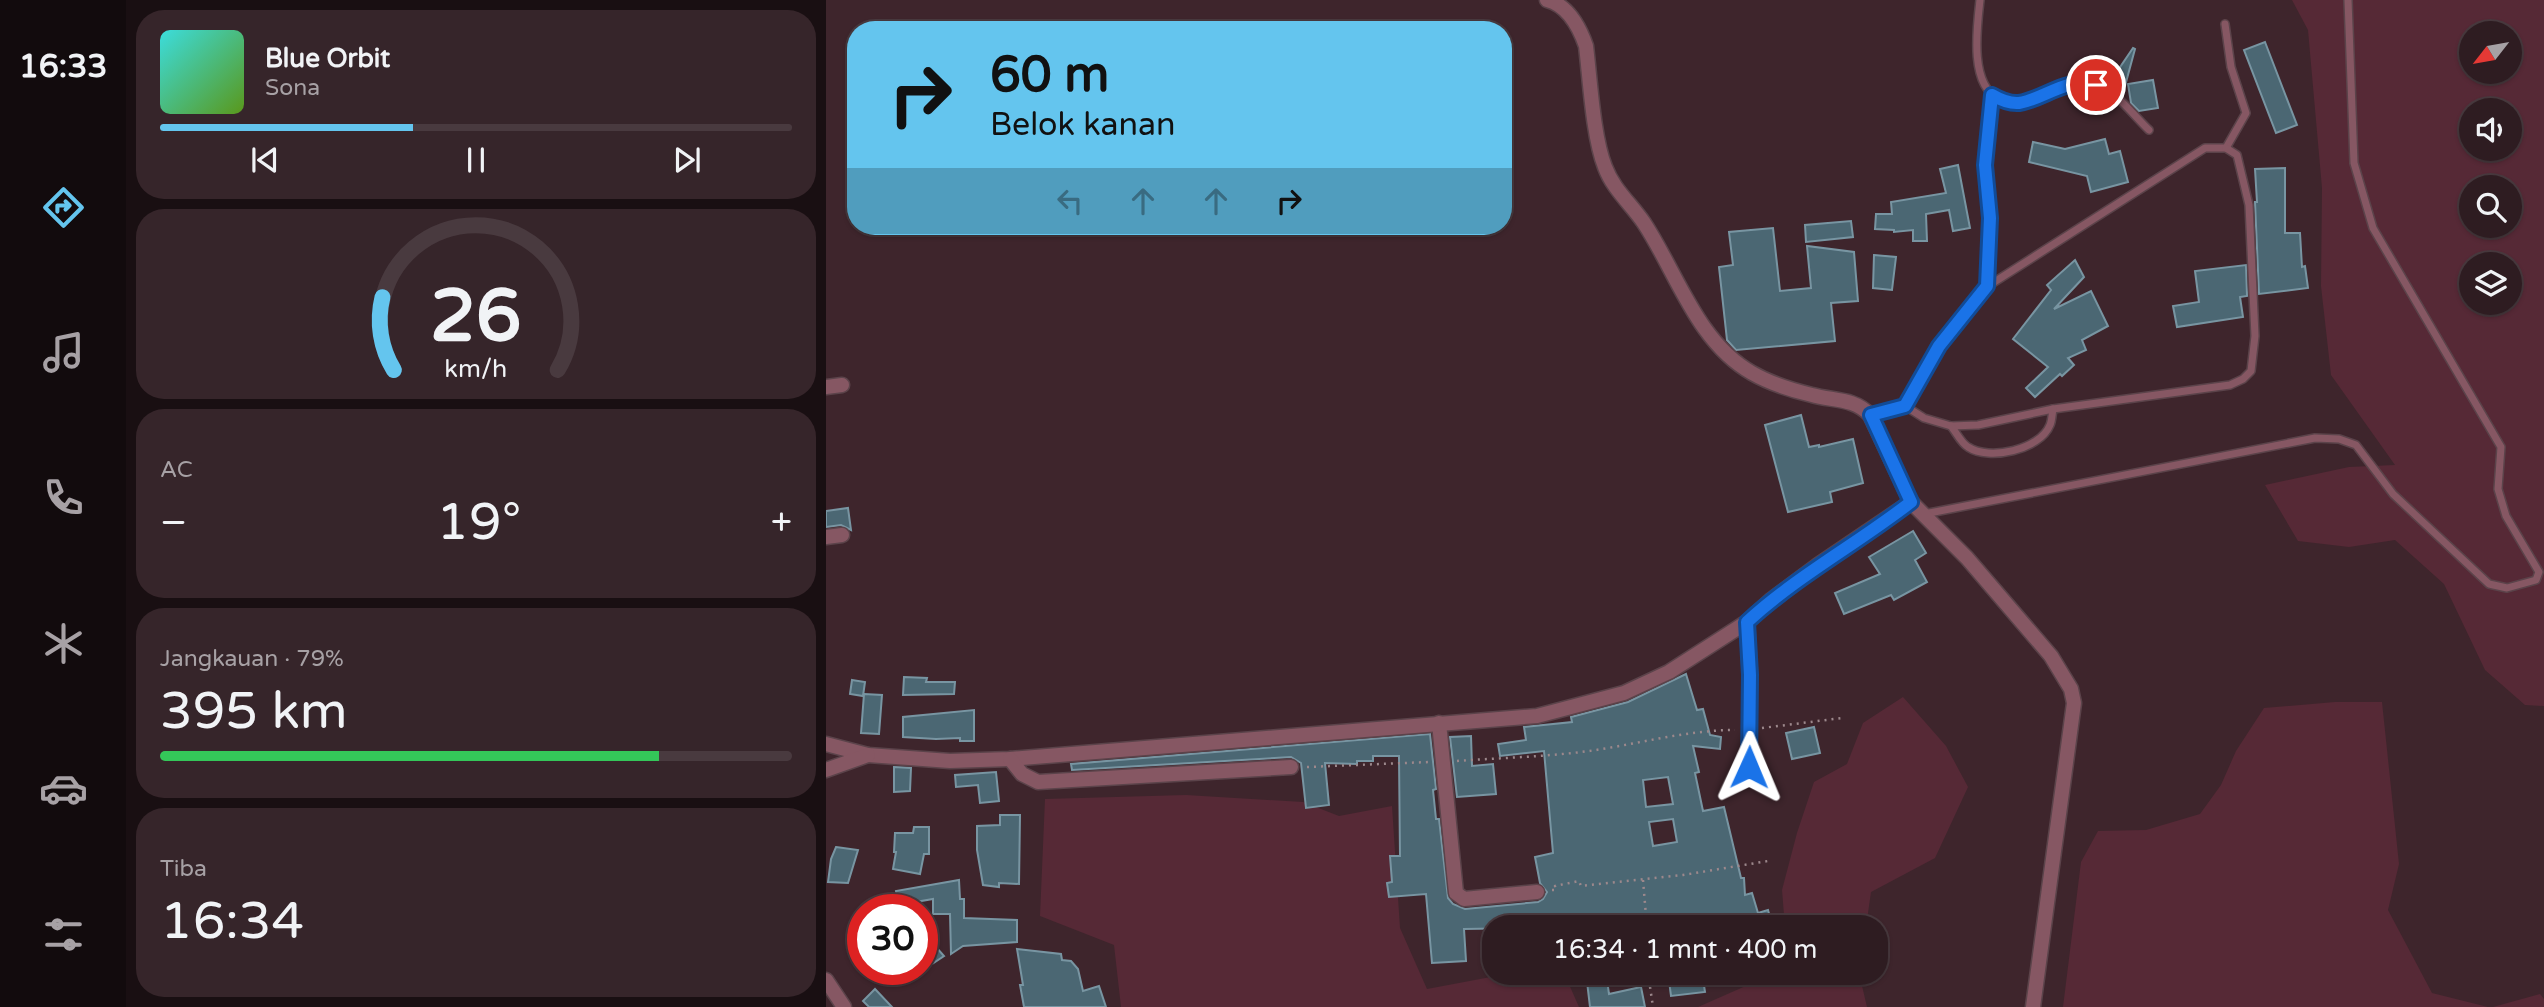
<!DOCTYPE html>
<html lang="id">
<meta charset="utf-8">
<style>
body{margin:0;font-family:"Varela Round",sans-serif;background:#36252a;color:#f1f3f6;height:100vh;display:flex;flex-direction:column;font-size:26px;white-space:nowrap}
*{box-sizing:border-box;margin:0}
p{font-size:23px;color:#a7a1a5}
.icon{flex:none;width:38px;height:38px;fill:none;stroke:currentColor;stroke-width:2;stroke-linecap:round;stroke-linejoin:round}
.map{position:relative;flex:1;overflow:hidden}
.panel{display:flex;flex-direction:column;gap:10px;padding:10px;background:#190f12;width:700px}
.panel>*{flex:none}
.guide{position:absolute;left:21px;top:21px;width:665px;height:214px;border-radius:28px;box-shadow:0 2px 5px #0004,0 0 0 2px #493a3f;background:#64c5ee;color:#111;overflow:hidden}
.needle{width:46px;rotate:239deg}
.fabs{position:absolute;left:1633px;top:21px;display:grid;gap:14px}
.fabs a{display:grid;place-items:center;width:63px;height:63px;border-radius:50%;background:#2e1c21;box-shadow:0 2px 5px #0004,0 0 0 2px #493a3f;font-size:35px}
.speed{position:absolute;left:21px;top:894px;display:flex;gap:14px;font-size:35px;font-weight:700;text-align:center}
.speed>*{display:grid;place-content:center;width:91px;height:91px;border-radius:50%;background:#2e1c21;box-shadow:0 2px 5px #0004,0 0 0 2px #493a3f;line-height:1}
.speed .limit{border:10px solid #d22;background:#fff;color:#111}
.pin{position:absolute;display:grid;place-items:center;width:60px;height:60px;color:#fff;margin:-30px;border:4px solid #fff;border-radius:50%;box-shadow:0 2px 7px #0007}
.me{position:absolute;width:77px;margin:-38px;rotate:1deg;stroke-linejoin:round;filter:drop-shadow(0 0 5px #0008)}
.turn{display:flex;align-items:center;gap:24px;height:147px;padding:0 28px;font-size:32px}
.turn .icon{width:91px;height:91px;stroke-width:2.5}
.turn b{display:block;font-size:49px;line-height:60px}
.lanes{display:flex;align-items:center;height:66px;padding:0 28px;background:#0003;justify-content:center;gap:35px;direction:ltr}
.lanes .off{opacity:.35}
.big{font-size:52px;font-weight:600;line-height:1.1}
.panel .tile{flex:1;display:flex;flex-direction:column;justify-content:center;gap:10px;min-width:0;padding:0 24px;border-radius:28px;background:#36252a}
.panel .dial{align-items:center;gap:0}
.dial svg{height:182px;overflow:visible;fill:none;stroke:#493a3f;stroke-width:7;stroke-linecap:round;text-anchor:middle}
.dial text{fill:#f1f3f6;stroke:none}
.song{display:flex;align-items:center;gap:21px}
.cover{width:84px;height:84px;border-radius:10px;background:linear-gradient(135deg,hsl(180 70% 55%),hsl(90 70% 35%))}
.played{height:7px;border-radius:4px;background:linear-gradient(90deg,#64c5ee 40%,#493a3f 40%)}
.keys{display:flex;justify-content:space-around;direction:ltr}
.heat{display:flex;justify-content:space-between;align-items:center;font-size:38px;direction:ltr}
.charge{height:10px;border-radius:5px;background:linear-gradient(90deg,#34c759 79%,#493a3f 0)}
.trip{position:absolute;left:656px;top:915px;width:406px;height:70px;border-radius:28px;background:#2e1c21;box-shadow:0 2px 5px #0004,0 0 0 2px #493a3f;font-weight:600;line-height:70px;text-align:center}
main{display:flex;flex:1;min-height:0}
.tab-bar{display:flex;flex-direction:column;width:126px;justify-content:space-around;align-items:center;background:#120b0d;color:#a7a1a5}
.tab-bar .icon{width:49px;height:49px}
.tab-bar .on{color:#64c5ee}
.tab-bar b{font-size:32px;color:#f1f3f6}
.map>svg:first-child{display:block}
.green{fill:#562936;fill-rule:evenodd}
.building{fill:#4b6773;stroke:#7895a2;stroke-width:2;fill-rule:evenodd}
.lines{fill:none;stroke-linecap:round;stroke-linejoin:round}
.lane-casing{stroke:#5b434a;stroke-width:10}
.street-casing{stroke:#5b434a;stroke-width:17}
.path{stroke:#9c888c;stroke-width:2.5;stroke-dasharray:2 5;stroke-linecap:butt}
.lane{stroke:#865763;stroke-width:7}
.street{stroke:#865763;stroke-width:14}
.route-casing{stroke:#114b97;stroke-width:18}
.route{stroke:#1a73e8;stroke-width:12}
</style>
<main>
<nav class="tab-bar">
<b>16:33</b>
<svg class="icon on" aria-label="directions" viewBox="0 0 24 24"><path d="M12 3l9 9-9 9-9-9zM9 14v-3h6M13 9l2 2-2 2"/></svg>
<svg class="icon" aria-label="music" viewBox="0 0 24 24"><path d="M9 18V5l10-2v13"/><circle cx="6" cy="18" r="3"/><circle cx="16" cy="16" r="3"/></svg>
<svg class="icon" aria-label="phone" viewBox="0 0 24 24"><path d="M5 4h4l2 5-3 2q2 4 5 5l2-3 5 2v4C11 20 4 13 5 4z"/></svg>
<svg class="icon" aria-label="climate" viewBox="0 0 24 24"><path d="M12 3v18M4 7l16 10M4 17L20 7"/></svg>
<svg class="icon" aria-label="car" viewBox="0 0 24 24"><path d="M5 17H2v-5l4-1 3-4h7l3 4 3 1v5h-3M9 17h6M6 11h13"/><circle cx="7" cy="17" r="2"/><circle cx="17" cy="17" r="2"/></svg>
<svg class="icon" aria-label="filters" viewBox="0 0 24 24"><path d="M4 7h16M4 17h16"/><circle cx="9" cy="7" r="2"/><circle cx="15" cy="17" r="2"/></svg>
</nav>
<section class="panel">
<div class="tile">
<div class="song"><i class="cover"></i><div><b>Blue Orbit</b><p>Sona</p></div></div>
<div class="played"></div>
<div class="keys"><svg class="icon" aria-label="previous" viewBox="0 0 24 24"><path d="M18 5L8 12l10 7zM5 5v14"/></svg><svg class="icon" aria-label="pause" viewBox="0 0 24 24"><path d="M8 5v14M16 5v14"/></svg><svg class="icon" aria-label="next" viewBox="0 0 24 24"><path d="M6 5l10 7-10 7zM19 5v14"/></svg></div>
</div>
<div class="tile dial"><svg viewBox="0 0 100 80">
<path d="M14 69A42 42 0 1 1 86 69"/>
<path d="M14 69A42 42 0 0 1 9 37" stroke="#64c5ee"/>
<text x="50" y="56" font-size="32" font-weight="700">26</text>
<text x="50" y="72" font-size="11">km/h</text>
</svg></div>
<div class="tile"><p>AC</p>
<div class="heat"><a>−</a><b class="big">19°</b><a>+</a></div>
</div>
<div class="tile"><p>Jangkauan · 79%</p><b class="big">395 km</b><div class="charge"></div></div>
<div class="tile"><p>Tiba</p><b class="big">16:34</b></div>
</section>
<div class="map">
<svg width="1718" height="1007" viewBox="0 0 1718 1007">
<rect width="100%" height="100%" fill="#3e252c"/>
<g class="green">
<path d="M1466,0H1718V706L1699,705L1659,670L1618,584L1569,540L1523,547L1472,541L1439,485L1523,467L1569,465L1505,375L1495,286L1496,188L1482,30ZM1645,33H1684V72H1645ZM1645,110H1684V149H1645ZM1645,187H1684V226H1645ZM1645,264H1684V303H1645Z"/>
<polygon points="1077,697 1120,746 1142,787 1109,858 1045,892 1040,927 959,927 956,890 971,833 988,782 1021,764 1037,723"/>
<polygon points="1509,702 1556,702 1573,864 1562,910 1606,993 1662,1007 1237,1007 1255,862 1272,831 1320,830 1374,814 1395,785 1410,751 1438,708"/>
<polygon points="360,795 477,802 513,816 566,806 574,928 601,989 686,973 738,973 753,1007 295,1007 288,945 214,916 219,799"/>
<polygon points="940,973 1033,973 1041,1007 872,1007 931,981"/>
<polygon points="1714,994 1718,999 1718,1007 1667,1007"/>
</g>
<g class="building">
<polygon points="1439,42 1471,125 1450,133 1418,50"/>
<polygon points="1307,48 1309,49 1299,86 1284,82"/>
<polygon points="1327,80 1332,108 1313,111 1305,103 1302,84"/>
<polygon points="1279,139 1283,154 1294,151 1302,182 1265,192 1261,176 1203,162 1207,142 1239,149"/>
<polygon points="1132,165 1144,228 1127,231 1123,210 1100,214 1101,241 1087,241 1087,230 1068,232 1068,230 1049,229 1050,214 1066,214 1065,202 1120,193 1114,169"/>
<polygon points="1459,168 1459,233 1474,233 1476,267 1479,266 1482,288 1433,294 1429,202 1431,202 1429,169"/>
<polygon points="1025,221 1027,237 980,242 979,225"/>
<polygon points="947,228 954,291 985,288 981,246 1028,252 1032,301 1005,303 1009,341 910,350 901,340 893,267 907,265 903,232"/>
<polygon points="1048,255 1070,257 1066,290 1047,288"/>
<polygon points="1249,260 1258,277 1228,309 1265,291 1282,326 1256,340 1260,350 1242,358 1248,365 1236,376 1234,374 1209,397 1200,388 1222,367 1187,339 1225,290 1221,285"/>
<polygon points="1420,265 1421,296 1414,297 1417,317 1351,327 1347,306 1373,302 1369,271"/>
<polygon points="975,415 983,447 993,445 993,447 1027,439 1037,483 1004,492 1006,502 962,512 939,425"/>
<polygon points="22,508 25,530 15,525 0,527 0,511"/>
<polygon points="1087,531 1100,553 1089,560 1101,582 1068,600 1065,595 1018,614 1009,593 1054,574 1043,557"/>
<path d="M860,674L871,710L877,709L884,735L895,737L894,749L867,746L873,772L869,773L877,811L898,807L915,878H918L919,895L926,893L932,913L942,910L947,928H735L734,923L706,928L638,929L640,961L606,963L600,894L563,897L561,883L566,882L564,856H574L573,756H547V761H531V764L499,763L503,805L480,808L475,763L465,757L246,770L245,764L604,734L610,789L607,790L610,819H613L622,898L627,904L639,909L712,902L717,899L721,892L714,883L709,857L727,853L718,751L674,756L672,744L700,740L698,727L746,722L745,717L802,702ZM842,777L847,804L820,807L817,780ZM847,819L851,842L827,846L823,822Z"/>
<polygon points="78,677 101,678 100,682 129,682 128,694 77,695"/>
<polygon points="26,680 39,682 37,696 24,694"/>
<polygon points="38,694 56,695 53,734 35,733"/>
<polygon points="148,710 148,741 134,741 134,738 110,739 77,737 77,717"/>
<polygon points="988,727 994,753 966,759 960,733"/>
<polygon points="645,736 646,766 667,764 670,794 631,797 624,737"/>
<polygon points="68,767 85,768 84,791 68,792"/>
<polygon points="170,772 173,801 154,803 152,785 130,787 129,775"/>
<polygon points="174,815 194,815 193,884 173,883 173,887 157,885 151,850 151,826 174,825"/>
<polygon points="88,827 103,827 103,854 98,854 94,874 67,869 70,852 68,852 69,833 87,833"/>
<polygon points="10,847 32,850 22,883 2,882 5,859"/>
<polygon points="133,880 134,899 138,899 138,918 191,920 191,942 137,946 125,954 124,914 107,914 107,899 72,905 70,891"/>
<polygon points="96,931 118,956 103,966 96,959"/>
<polygon points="191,949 235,954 236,960 245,961 252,969 257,991 273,986 280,1007 198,1007 194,985 197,985"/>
<polygon points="760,973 780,973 783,994 815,987 819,1007 764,1007"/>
<polygon points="842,973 876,973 879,992 845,996"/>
<polygon points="49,989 66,1007 43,1007 37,1001"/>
</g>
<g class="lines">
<g class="lane-casing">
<g id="lane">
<path d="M1154,0C1151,27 1143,85 1173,99C1179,101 1188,104 1194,103C1217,98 1241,78 1266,83C1288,88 1307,115 1323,130"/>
<polyline points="1162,286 1379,148 1400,148 1420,113 1405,67 1399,24"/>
<polyline points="1079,406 1113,346 1162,286 1164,218 1159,165 1165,95"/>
<polyline points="1044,415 1079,406 1098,418 1125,426 1152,425 1227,409 1404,385 1417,379 1425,371 1429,336 1423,205 1411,155 1400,148"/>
<path d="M1125,426C1130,432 1135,443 1142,447C1163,461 1214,450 1224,425C1226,421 1226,414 1227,409"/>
<polyline points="1098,514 1489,438 1513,439 1530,445 1567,494 1663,584 1681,588 1710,580 1713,572 1680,516 1672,489 1675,447 1547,228 1528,163 1522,0"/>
</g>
</g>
<g class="street-casing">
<g id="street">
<path d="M721,0C741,5 753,26 760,46C764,79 767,137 779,167C787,189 805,204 818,223C851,273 871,342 926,373C945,384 965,390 986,395C1008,401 1028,398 1044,415L1085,502L1141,558L1225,656L1245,689L1248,703L1207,1007"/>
<polyline points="0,387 16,385"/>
<polyline points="0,537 16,535"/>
<polyline points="921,622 924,675 923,767"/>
<polyline points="613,723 630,893 638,899 711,892"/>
<polyline points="0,744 42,755 124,761 184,759 711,716 798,693 843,672 921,622 945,600 992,565 1085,502"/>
<polyline points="184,759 196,774 212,782 465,767"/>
<polyline points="0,770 42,755"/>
<polyline points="0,980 18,1007"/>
</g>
</g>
<g class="path">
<polyline points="936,728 1016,718"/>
<path d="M631,761C672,758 714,757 755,752C806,746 857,730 909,730"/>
<polyline points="481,767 603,762"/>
<polyline points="817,880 821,928"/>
<polyline points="726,890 730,890 729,886 753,881 755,886 857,875 942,861"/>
<polyline points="822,973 827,1007"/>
</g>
<use href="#lane" class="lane"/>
<use href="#street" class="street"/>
</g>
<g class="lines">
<g class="route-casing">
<path id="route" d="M923,767L924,675L921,622C971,576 1031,544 1085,502L1045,415L1079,406L1113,346L1161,286L1164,218L1159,165L1166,95C1173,99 1183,104 1193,103C1219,99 1239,77 1270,85"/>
</g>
<use href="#route" class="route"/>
</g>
</svg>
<div class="fabs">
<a><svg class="needle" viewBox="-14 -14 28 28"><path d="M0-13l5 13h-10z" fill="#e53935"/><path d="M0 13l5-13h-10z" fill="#a7a1a5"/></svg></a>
<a><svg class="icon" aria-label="sound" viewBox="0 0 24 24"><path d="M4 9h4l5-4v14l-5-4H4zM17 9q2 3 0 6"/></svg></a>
<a><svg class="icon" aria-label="search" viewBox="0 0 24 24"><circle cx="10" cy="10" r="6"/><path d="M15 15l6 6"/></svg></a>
<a><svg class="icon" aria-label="layers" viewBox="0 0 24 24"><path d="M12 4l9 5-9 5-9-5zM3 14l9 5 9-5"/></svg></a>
</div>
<div class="speed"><div class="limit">30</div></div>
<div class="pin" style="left:1270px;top:85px;background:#d93025"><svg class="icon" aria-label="arrive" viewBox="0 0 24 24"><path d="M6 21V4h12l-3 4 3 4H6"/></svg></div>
<svg class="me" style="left:923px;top:767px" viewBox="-20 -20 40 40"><path d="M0-17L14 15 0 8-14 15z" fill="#1a73e8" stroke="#fff" stroke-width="4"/></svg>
<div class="trip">16:34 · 1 mnt · 400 m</div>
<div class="guide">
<div class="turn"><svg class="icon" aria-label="right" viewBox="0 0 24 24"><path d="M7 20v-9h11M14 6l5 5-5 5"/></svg><div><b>60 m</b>Belok kanan</div></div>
<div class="lanes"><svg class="icon off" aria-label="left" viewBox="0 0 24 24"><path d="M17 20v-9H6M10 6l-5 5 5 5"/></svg><svg class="icon off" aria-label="ahead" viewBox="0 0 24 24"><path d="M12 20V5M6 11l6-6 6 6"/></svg><svg class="icon off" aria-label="ahead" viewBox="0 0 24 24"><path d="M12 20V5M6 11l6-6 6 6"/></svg><svg class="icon" aria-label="right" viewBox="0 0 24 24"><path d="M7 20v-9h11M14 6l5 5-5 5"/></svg></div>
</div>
</div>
</main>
